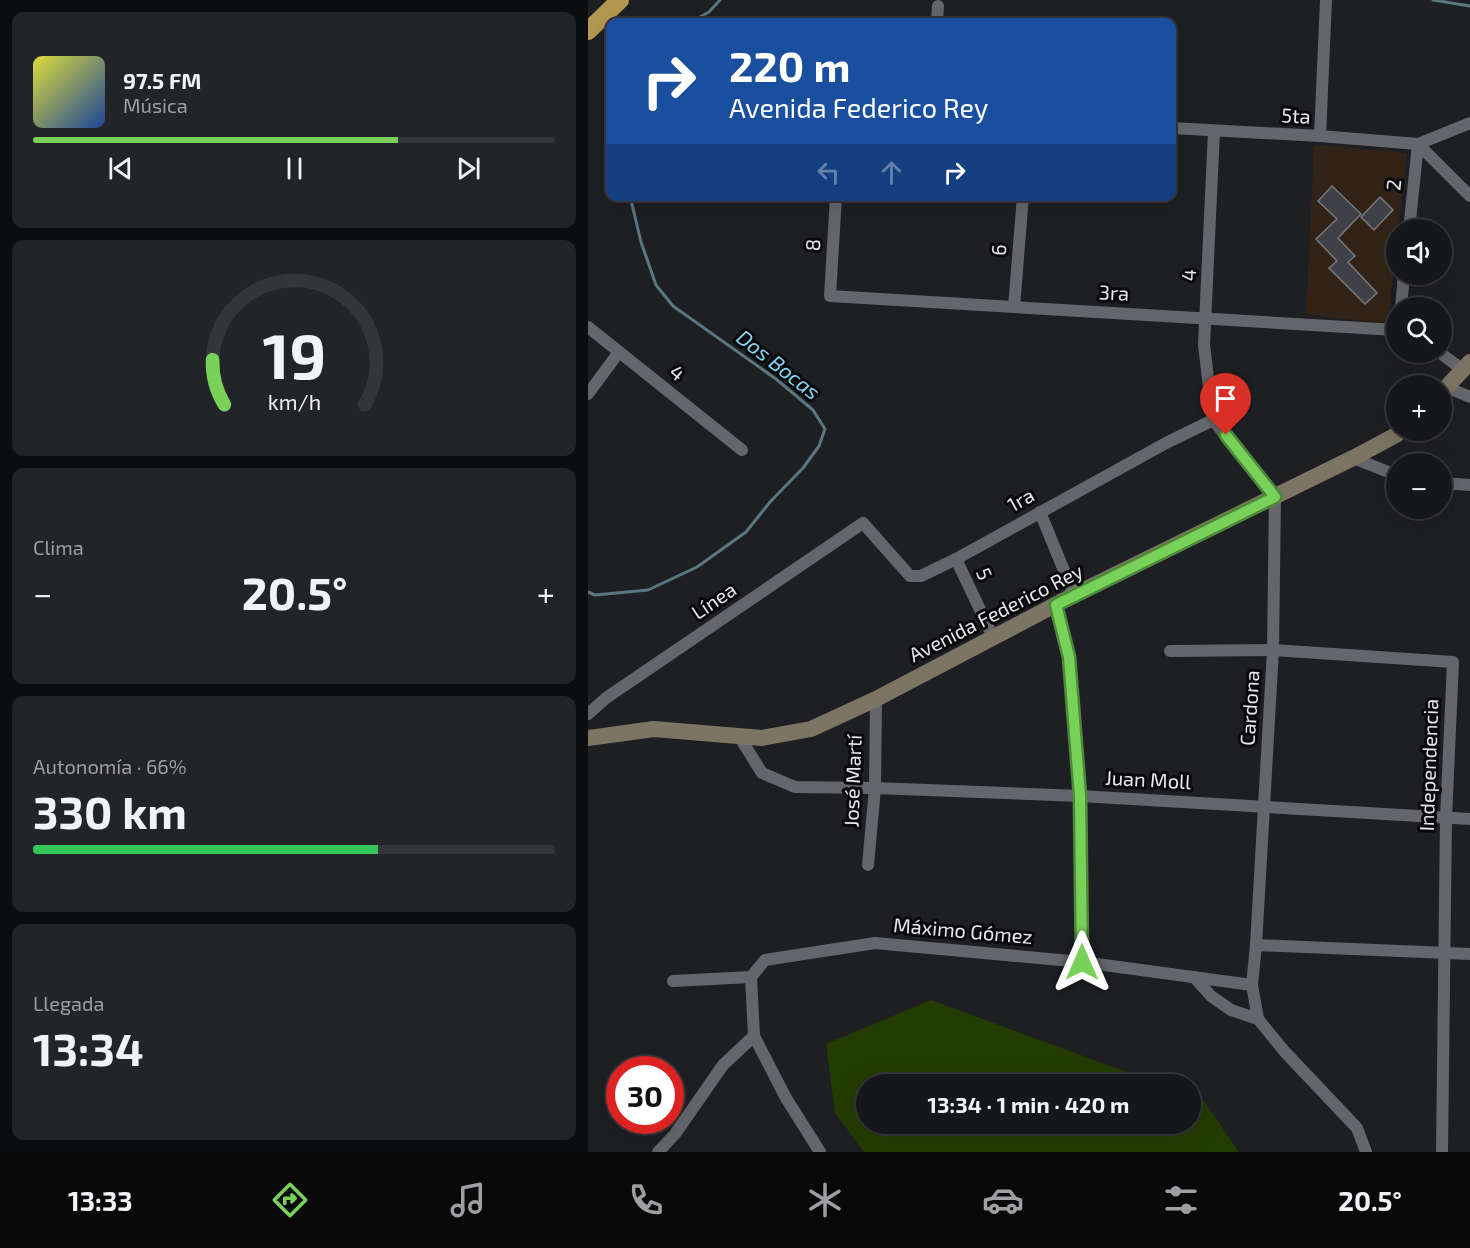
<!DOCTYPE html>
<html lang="es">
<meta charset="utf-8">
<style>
body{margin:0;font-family:"Exo 2",sans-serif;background:#232427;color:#f1f3f6;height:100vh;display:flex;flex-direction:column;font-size:22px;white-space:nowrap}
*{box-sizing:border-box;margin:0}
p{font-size:20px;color:#9e9fa2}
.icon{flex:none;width:33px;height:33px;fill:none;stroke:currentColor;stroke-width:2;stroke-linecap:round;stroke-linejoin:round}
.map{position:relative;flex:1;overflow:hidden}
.details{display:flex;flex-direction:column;gap:12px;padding:12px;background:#0c0d0e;width:588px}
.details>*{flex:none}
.guide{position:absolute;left:18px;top:18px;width:570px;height:183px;border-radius:12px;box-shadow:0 6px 24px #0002,0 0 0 2px #353639;background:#1a4fa0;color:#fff;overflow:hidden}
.buttons{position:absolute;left:798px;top:219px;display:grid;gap:12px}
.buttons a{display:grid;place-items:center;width:66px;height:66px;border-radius:50%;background:#16171a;box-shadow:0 6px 24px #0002,0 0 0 2px #353639;font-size:30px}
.speed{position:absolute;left:18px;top:1056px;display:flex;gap:12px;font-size:30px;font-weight:700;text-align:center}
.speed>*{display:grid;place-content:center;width:78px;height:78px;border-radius:50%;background:#16171a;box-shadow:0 6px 24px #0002,0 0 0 2px #353639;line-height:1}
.speed .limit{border:9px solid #d22;background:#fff;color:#111}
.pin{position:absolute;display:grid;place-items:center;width:51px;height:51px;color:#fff;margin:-62px -26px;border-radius:50% 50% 50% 0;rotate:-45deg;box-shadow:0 0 6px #0007}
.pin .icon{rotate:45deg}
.me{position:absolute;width:66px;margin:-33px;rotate:0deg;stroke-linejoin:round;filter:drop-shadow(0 0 4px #0008)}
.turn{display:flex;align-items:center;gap:21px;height:126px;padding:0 24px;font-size:27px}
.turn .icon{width:78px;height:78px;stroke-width:2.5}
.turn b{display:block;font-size:42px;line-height:51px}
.lanes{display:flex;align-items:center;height:57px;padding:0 24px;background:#0003;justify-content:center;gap:30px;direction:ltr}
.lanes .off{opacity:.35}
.big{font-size:45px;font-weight:700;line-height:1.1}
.details .card{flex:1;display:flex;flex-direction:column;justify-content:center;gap:9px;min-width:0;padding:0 21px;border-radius:12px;background:#232427}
.details .dial{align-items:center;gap:0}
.dial svg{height:156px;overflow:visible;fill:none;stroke:#353639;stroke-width:7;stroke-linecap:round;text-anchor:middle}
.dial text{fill:#f1f3f6;stroke:none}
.song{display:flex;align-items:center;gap:18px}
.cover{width:72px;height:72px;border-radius:9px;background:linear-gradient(135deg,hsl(60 70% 55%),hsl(220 70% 35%))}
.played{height:6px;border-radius:3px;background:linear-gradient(90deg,#78d259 70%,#353639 70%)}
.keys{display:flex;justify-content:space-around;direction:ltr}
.heat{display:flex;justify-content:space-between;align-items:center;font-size:33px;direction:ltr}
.charge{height:9px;border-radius:4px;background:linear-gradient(90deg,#34c759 66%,#353639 0)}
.trip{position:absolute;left:268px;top:1074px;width:345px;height:60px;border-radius:30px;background:#16171a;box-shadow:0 6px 24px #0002,0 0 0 2px #353639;font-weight:700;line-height:60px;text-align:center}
.tab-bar{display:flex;height:96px;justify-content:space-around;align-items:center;background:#09090a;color:#9e9fa2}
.tab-bar .icon{width:42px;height:42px}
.tab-bar .current{color:#78d259}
.tab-bar b{font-size:27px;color:#f1f3f6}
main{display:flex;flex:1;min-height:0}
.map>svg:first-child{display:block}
.education{fill:#312317}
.green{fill:#233c02}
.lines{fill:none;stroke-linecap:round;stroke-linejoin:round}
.stream{stroke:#5a7680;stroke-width:3}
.building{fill:#404146;stroke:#77787d;stroke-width:1.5}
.street{stroke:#65666b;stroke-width:12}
.secondary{stroke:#7d7563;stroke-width:16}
.highway{stroke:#b49750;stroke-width:18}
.route-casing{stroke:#4e883a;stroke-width:15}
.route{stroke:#78d259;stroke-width:10}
.labels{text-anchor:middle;stroke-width:6;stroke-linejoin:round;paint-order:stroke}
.street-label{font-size:20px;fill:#e7e8eb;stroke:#09090b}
.water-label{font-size:21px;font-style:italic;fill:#84d7f6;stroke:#09090b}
</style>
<main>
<section class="details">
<div class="card">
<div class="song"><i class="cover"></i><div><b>97.5 FM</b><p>Música</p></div></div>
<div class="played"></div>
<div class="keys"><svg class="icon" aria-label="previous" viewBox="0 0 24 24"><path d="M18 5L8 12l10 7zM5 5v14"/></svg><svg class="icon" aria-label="pause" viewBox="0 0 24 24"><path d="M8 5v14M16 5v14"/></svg><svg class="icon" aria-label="next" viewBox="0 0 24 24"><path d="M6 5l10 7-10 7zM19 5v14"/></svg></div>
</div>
<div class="card dial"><svg viewBox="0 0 100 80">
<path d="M14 69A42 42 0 1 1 86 69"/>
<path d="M14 69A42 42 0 0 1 8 46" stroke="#78d259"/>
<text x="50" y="56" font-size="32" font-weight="700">19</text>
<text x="50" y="72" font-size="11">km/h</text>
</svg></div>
<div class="card"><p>Clima</p>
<div class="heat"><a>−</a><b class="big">20.5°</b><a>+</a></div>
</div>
<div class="card"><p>Autonomía · 66%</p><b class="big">330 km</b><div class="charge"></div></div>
<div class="card"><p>Llegada</p><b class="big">13:34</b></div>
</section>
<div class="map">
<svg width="882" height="1152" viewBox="0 0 882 1152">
<rect width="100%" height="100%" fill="#1e1f23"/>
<polygon class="education" points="726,145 819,153 810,229 808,230 808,247 800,324 718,314"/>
<polygon class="green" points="343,1000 571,1084 279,1084 279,1124 603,1124 603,1096 616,1101 651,1152 276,1152 247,1113 238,1044"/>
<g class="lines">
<g class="stream">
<polyline points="845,0 882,6"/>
<polyline points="103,22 121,12 132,0"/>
<polyline points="0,592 7,595 60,590 109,567 158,532 182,502 215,468 231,446 237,429 225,410 188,379 85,306 68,285 53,242 42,196"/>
</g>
</g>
<g class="building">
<polygon points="744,186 773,214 750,238 767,256 760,262 789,293 777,304 741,268 749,261 728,239 749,219 730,201"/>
<polygon points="792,197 805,210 786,230 773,217"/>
</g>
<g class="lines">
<g class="street">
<polyline points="349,22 350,6"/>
<polyline points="584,128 732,136 830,144 882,123"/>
<polyline points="732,136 738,0"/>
<polyline points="830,144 882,196"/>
<polyline points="248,196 242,296 808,330"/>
<polyline points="821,230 830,144"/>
<polyline points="426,307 435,196"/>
<polyline points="813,308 816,274"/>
<polyline points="0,327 154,450"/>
<polyline points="851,352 875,370"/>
<polyline points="858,387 882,397"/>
<polyline points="0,394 31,352"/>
<polyline points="625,420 687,497 685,650 668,945 664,985 670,1019"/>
<polyline points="625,420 616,345 626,131"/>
<polyline points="765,458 808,475"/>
<polyline points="854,483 882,485"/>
<polyline points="452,512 486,595"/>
<polyline points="368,559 405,637"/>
<polyline points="468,605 481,657 492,796 494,962"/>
<polyline points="582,651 685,650 865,662 858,818 854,1152"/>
<polyline points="0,714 18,698 275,523 322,576 333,576 368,559 578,443 625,420"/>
<polyline points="151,736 174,773 207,787 287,788 492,796 882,819"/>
<polyline points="280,865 287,788 288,699"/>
<polyline points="668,945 882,954"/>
<polyline points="163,977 177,960 287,943 494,962 664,985"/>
<polyline points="163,977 166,1036 198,1098 232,1152"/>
<polyline points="606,977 623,996 643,1010 670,1019 697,1052 769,1128 778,1152"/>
<polyline points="85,981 163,977"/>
<polyline points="70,1152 87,1134 135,1065 166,1036"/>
</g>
<g class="secondary">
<polyline points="854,392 882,362"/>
<polyline points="0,738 66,729 174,738 223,729 288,699 486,595 765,458 808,435 813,430"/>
</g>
<polyline class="highway" points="0,31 32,0"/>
</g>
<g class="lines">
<g class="route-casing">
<polyline id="route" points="494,962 492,796 481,657 468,605 687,497 638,435"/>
</g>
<use href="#route" class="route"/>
</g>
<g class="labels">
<g class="street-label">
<text transform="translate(708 116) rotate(3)" y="7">5ta</text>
<text transform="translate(806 185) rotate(-84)" y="7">2</text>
<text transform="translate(225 245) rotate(-87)" y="7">8</text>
<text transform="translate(411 250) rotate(-85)" y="7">6</text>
<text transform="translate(601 275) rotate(-88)" y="7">4</text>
<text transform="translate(526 293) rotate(3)" y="7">3ra</text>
<text transform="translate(89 373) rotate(39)" y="7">4</text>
<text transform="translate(433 500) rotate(-29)" y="7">1ra</text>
<text transform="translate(396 574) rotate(65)" y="7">5</text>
<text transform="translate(126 601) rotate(-34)" y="7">Línea</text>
<text transform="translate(408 613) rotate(-27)" y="7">Avenida Federico Rey</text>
<text transform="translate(662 708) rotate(-86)" y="7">Cardona</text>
<text transform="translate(841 765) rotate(-88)" y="7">Independencia</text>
<text transform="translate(560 780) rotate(3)" y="7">Juan Moll</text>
<text transform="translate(265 781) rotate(-88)" y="7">José Martí</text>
<text transform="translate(375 931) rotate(5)" y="7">Máximo Gómez</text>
</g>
<g class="water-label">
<text transform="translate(190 365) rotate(38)" y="7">Dos Bocas</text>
</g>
</g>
</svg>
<div class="buttons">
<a><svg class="icon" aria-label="sound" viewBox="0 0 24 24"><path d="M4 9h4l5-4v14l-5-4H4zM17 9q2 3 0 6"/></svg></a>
<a><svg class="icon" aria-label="search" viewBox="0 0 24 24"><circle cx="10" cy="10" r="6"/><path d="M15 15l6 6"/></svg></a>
<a>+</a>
<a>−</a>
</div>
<div class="speed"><div class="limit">30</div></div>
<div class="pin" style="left:638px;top:435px;background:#d93025"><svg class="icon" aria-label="arrive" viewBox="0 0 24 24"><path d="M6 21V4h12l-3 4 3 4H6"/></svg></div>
<svg class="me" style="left:494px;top:962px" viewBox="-20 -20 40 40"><path d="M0-17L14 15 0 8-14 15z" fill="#78d259" stroke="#fff" stroke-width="4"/></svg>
<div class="trip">13:34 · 1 min · 420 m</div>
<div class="guide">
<div class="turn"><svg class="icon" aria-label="right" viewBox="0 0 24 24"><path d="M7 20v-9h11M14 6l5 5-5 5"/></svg><div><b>220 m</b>Avenida Federico Rey</div></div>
<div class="lanes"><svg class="icon off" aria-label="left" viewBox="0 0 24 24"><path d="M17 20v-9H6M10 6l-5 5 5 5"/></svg><svg class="icon off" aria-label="ahead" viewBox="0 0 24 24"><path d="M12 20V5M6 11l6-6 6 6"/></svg><svg class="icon" aria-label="right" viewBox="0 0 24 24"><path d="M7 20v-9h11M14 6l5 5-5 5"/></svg></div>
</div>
</div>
</main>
<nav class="tab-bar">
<b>13:33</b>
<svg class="icon current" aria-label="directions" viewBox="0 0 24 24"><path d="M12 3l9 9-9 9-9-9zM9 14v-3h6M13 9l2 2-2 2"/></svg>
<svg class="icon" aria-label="music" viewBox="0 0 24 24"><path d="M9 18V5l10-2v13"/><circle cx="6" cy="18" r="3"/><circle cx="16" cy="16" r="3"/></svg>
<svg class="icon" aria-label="phone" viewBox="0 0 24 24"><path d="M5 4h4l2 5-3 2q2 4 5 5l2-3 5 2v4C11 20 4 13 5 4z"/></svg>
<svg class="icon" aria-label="climate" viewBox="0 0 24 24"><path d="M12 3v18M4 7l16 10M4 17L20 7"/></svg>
<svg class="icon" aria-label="car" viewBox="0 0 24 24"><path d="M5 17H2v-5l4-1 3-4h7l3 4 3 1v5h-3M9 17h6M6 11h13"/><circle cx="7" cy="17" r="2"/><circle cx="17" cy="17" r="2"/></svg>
<svg class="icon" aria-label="filters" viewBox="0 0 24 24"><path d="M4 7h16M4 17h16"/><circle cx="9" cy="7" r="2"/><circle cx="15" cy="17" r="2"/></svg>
<b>20.5°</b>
</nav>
